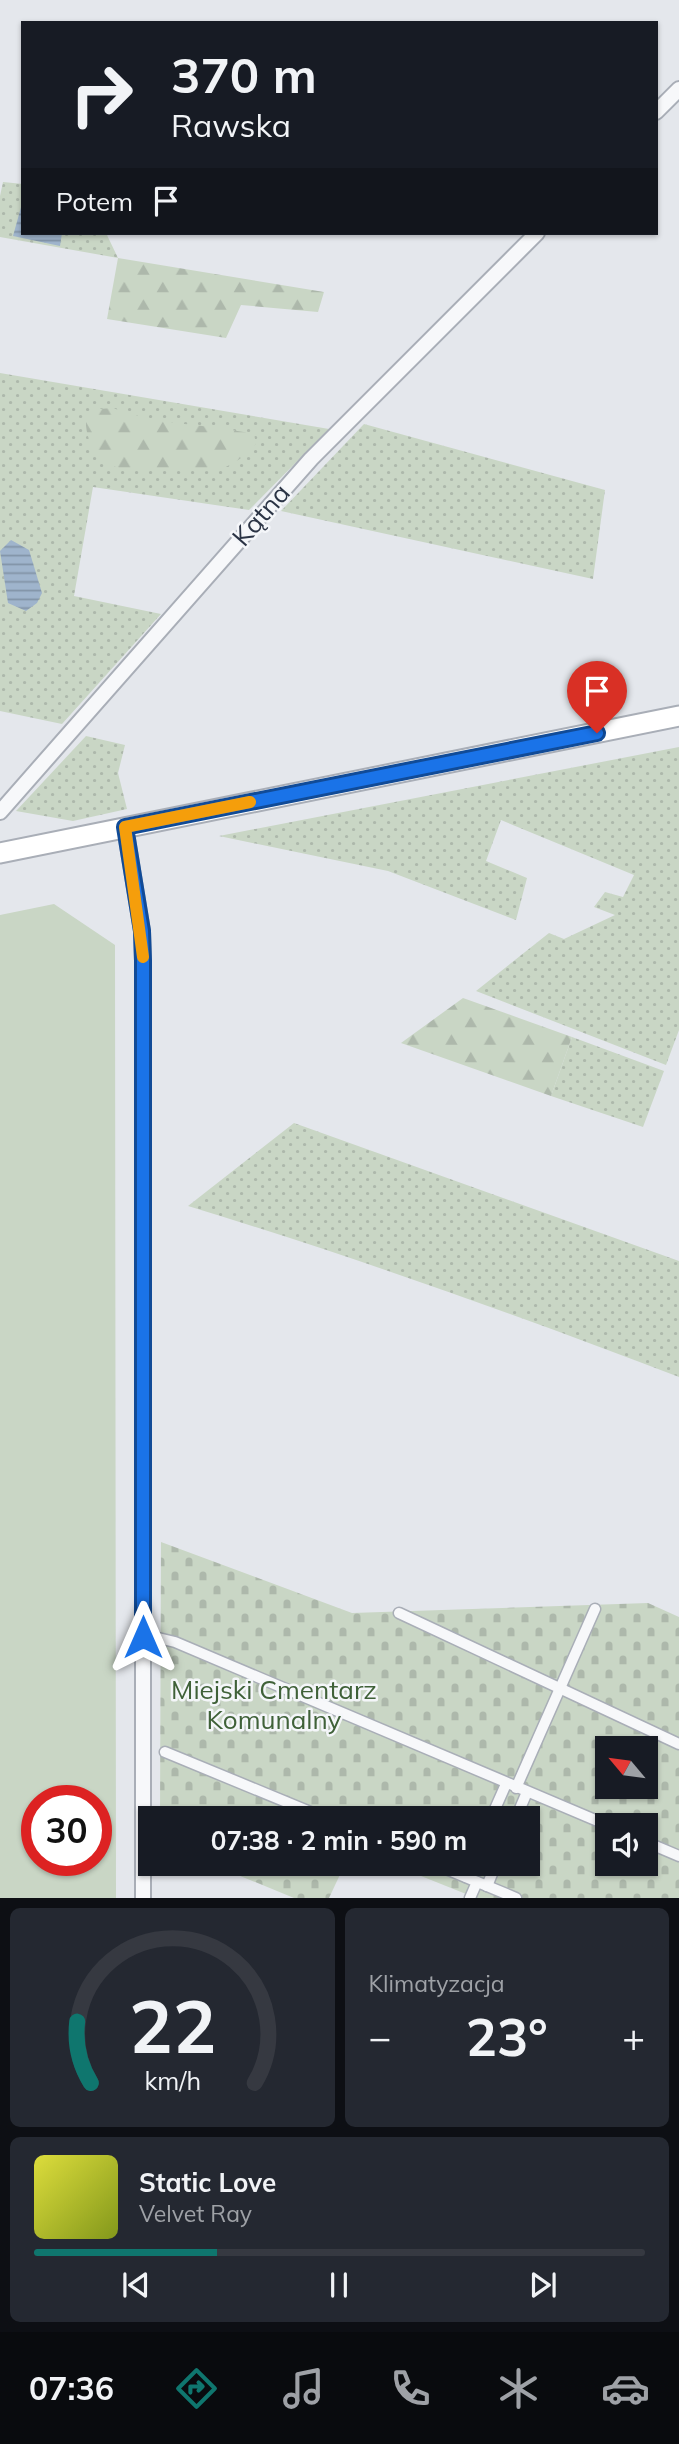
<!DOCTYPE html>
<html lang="pl">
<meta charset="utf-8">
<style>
body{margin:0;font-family:Mulish,sans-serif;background:#242831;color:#f1f3f6;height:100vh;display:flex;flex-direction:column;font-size:26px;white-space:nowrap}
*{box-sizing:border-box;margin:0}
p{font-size:23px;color:#9ea1a6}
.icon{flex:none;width:38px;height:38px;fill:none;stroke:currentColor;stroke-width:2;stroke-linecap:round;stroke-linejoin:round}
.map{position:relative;height:1898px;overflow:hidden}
.sheet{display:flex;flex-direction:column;gap:10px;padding:10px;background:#0d0f14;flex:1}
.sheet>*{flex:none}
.top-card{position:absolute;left:21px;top:21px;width:637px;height:214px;border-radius:0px;box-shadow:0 2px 5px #0004;background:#171b24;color:#f1f3f6;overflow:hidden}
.needle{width:46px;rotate:299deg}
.tools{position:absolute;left:595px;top:1736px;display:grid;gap:14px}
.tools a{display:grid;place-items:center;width:63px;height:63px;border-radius:0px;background:#171b24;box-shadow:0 2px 5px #0004;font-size:35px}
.speed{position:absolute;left:21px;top:1785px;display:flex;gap:14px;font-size:35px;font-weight:700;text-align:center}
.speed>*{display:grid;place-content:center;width:91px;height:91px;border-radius:50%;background:#171b24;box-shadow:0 2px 5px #0004;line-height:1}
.speed .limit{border:10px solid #d22;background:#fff;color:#111}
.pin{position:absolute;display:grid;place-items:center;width:60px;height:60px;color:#fff;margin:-72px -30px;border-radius:50% 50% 50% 0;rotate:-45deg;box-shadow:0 0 7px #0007}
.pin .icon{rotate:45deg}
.me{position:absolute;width:77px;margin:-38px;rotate:0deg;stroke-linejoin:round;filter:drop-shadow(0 0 5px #0008)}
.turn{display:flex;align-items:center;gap:24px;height:147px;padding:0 35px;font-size:32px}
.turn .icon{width:91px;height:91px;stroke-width:2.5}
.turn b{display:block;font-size:49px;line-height:60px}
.then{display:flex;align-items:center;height:66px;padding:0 35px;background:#0003;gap:14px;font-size:26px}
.big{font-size:52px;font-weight:700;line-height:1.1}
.sheet .widget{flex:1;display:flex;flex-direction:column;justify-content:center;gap:10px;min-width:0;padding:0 24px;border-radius:10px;background:#242831}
.sheet .dial{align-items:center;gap:0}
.dial svg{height:182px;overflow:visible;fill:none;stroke:#363941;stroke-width:7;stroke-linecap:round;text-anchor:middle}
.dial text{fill:#f1f3f6;stroke:none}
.song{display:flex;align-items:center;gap:21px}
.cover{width:84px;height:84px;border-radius:10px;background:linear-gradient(135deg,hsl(60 70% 55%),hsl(70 70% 35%))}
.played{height:7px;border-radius:4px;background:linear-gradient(90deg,#0f766e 30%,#363941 30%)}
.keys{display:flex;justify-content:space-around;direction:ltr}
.heat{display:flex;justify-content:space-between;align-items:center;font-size:38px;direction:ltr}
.sheet .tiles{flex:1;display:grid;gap:10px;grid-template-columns:1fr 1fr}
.widget:last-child{grid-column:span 2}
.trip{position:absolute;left:138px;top:1806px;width:402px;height:70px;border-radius:0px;background:#171b24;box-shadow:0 2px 5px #0004;font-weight:700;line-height:70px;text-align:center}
.tabs{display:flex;height:112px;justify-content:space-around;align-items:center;background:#090b0e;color:#9ea1a6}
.tabs .icon{width:49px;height:49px}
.tabs .active{color:#0f766e}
.tabs b{font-size:32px;color:#f1f3f6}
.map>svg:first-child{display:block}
.grass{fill:url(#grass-dots)}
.forest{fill:url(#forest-firs)}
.cemetery{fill:url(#cemetery-stones);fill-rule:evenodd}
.green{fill:#c9d6c5;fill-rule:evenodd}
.water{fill:url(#water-rules)}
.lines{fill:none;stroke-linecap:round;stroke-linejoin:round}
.pedestrian-casing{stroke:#a9aeb7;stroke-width:13}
.minor-casing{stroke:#a9aeb7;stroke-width:18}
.secondary-casing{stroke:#a9aeb7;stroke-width:23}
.pedestrian{stroke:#f7f8fa;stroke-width:10}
.minor{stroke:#f7f8fa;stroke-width:14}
.secondary{stroke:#fff;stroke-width:19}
.route-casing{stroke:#114b97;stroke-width:18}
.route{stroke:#1a73e8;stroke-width:12}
.slow{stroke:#f59e0b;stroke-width:12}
.labels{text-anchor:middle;stroke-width:5;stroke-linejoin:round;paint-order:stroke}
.street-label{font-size:26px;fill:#2b3445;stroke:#f4f6f9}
.park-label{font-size:26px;fill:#3f6138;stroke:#f4f6f9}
</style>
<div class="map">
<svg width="679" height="1898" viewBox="0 0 679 1898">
<defs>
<pattern id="grass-dots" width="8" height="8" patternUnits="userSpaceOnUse" patternTransform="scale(1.75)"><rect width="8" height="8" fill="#c9d6c5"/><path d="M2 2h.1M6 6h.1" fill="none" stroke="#adb8ab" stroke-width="1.8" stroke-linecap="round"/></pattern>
<pattern id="forest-firs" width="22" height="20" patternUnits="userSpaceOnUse" patternTransform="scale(1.75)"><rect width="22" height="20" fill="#c9d6c5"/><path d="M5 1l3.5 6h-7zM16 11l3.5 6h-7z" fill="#adb8ab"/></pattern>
<pattern id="cemetery-stones" width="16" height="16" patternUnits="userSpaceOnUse" patternTransform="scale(1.75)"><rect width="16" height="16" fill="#c9d6c5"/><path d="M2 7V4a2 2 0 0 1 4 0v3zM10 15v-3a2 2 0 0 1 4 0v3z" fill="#adb8ab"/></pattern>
<pattern id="water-rules" width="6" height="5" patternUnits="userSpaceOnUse" patternTransform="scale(1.75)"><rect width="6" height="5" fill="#9fb4cc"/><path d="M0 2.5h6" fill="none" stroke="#8293a7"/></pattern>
</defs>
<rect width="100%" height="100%" fill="#e4e7ec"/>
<g class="grass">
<polygon points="3,182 23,184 23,233 106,233 118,258 0,237 0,196"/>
<polygon points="0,373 329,429 249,510 93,487 74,596 161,614 62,724 0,711"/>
<polygon points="364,424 605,490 593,579 281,511"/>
<polygon points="86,736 125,745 118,773 127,809 73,821 16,811"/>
<polygon points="679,747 679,1030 666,1065 476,991 549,933 564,939 615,915 594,907 605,892 623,897 634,875 501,820 486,861 527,878 516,920 388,871 219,836"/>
<polygon points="572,1037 664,1071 643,1127 551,1096"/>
<path d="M294,1123L679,1261V1377C517,1315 355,1257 188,1206Z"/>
</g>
<g class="forest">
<polygon points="118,258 324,292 318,312 241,305 226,338 107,319"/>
<path d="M113,408C157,425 207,424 254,434L256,444C246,456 232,466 216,470C200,473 184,470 168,470C136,470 97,476 88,436C86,429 85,422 87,415L99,409Z"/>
<polygon points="463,998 572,1037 551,1096 401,1043"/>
</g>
<g class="cemetery">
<path d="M161,1542L352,1613L648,1603L679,1617V1898H476L391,1864H528V1818H160ZM607,1748H646V1787H607ZM607,1825H646V1864H607Z"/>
<polygon points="211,1864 345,1864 329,1898 294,1898"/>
</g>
<path class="green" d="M54,904L115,945L116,1898H0V915ZM37,1801H96V1860H37Z"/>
<g class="water">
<polygon points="23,200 23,233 62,233 60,246 13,236"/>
<polygon points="11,540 29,550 42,593 37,603 26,611 8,603 0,551"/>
</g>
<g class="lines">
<g class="pedestrian-casing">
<g id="pedestrian">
<polyline points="399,1613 679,1744"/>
<polyline points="154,1637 175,1642 607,1825"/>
<polyline points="165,1752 325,1818"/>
<polyline points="516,1788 595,1609"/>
<polyline points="491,1818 506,1784"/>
<polyline points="516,1818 527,1792"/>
<polyline points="646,1842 679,1856"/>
<polyline points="434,1864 516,1898"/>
<polyline points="466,1877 472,1864"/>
<polyline points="487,1886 496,1864"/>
<polyline points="470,1898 477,1882"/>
</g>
</g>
<g class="minor-casing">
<g id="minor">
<polyline points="656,112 679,89"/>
<polyline points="0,812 311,459 537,233"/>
<polyline points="125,827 142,931 143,961 143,1898"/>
</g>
</g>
<g class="secondary-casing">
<polyline id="secondary" points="0,853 679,716"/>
</g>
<use href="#pedestrian" class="pedestrian"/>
<use href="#minor" class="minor"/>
<use href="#secondary" class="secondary"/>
</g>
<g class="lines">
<g class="route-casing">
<polyline id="route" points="143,1637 143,961 142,931 125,827 597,733"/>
</g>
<use href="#route" class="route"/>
<polyline class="slow" points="143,957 125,827 250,802"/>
</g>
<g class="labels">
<g class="street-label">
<text transform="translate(261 515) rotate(-49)" y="9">Kątna</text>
</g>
<g class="park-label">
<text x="274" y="1699">Miejski Cmentarz<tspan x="274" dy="30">Komunalny</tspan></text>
</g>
</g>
</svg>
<div class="tools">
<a><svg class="needle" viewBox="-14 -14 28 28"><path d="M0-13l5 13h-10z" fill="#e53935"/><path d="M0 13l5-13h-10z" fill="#9ea1a6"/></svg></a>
<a><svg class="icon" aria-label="sound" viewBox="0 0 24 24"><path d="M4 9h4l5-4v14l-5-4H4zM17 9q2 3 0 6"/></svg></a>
</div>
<div class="speed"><div class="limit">30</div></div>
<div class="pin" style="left:597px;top:733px;background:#d93025"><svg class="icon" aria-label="arrive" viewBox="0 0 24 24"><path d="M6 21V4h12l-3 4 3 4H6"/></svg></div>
<svg class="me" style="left:143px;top:1637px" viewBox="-20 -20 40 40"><path d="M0-17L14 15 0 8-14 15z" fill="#1a73e8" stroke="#fff" stroke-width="4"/></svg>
<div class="trip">07:38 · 2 min · 590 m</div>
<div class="top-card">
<div class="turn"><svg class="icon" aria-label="right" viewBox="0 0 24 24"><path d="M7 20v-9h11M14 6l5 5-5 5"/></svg><div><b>370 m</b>Rawska</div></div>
<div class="then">Potem<svg class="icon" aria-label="arrive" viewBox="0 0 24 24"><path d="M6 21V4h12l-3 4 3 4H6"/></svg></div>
</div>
</div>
<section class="sheet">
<div class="tiles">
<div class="widget dial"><svg viewBox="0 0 100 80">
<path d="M14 69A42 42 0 1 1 86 69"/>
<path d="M14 69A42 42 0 0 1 8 42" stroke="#0f766e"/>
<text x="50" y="56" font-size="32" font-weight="700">22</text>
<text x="50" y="72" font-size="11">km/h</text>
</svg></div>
<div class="widget"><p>Klimatyzacja</p>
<div class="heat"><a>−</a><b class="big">23°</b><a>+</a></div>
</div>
<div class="widget">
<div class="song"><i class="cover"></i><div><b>Static Love</b><p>Velvet Ray</p></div></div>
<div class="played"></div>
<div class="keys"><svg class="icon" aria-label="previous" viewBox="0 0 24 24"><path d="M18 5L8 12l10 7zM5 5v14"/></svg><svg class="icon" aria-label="pause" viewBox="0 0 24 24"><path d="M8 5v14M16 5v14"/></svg><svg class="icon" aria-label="next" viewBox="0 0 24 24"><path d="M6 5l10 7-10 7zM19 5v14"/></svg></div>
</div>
</div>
</section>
<nav class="tabs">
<b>07:36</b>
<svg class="icon active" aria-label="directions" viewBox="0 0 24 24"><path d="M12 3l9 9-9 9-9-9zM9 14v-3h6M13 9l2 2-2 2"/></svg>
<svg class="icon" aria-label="music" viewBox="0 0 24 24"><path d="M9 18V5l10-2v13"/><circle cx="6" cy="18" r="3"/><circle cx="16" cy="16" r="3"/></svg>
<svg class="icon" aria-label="phone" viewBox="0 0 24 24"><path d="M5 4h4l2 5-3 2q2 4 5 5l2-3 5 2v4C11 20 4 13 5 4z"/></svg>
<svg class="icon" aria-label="climate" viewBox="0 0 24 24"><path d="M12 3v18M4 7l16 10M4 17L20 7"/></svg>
<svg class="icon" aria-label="car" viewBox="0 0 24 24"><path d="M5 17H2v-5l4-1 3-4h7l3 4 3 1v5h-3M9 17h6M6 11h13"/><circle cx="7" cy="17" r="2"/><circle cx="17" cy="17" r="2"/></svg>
</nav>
